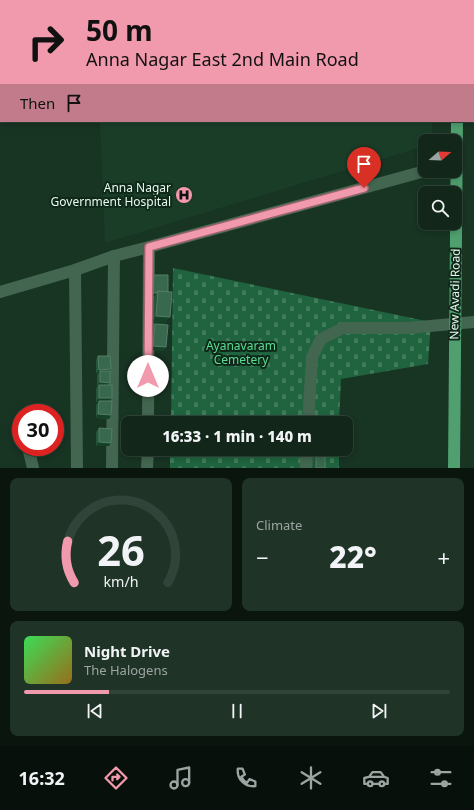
<!DOCTYPE html>
<meta charset="utf-8">
<style>
body{margin:0;font-family:"Noto Sans",sans-serif;background:#1f3327;color:#f1f3f6;height:100vh;display:flex;flex-direction:column;font-size:15px;white-space:nowrap}
*{box-sizing:border-box;margin:0}
p{font-size:13px;color:#9ca5a2}
.icon{flex:none;width:22px;height:22px;fill:none;stroke:currentColor;stroke-width:2;stroke-linecap:round;stroke-linejoin:round}
.map{position:relative;height:468px;overflow:hidden}
.sheet{display:flex;flex-direction:column;gap:10px;padding:10px;background:#0a150e;flex:1}
.sheet>*{flex:none}
.guide{position:absolute;left:0px;top:0px;width:474px;height:122px;box-shadow:0 2px 6px #0003,0 0 0 1px #314439;background:#f29aad;color:#111;overflow:hidden}
.needle{width:26px;rotate:71deg}
.controls{position:absolute;left:418px;top:134px;display:grid;gap:8px}
.controls a{display:grid;place-items:center;width:44px;height:44px;border-radius:8px;background:#12271a;box-shadow:0 2px 6px #0003,0 0 0 1px #314439;font-size:20px}
.speed{position:absolute;left:12px;top:404px;display:flex;gap:8px;font-size:20px;font-weight:700;text-align:center}
.speed>*{display:grid;place-content:center;width:52px;height:52px;border-radius:50%;background:#12271a;box-shadow:0 2px 6px #0003,0 0 0 1px #314439;line-height:1}
.speed .limit{border:6px solid #d22;background:#fff;color:#111}
.pin{position:absolute;display:grid;place-items:center;width:34px;height:34px;color:#fff;margin:-41px -17px;border-radius:50% 50% 50% 0;rotate:-45deg;box-shadow:0 0 4px #0007}
.pin .icon{rotate:45deg}
.me{position:absolute;width:44px;margin:-22px;rotate:0deg;stroke-linejoin:round;filter:drop-shadow(0 0 3px #0008)}
.turn{display:flex;align-items:center;gap:14px;height:84px;padding:0 20px;font-size:18px}
.turn .icon{width:52px;height:52px;stroke-width:2.5}
.turn b{display:block;font-size:28px;line-height:34px}
.then{display:flex;align-items:center;height:38px;padding:0 20px;background:#0003;gap:8px;font-size:15px}
.big{font-size:30px;font-weight:800;line-height:1.1}
.sheet .widget{flex:1;display:flex;flex-direction:column;justify-content:center;gap:6px;min-width:0;padding:0 14px;border-radius:8px;background:#1f3327}
.sheet .dial{align-items:center;gap:0}
.dial svg{height:104px;overflow:visible;fill:none;stroke:#314439;stroke-width:7;stroke-linecap:round;text-anchor:middle}
.dial text{fill:#f1f3f6;stroke:none}
.song{display:flex;align-items:center;gap:12px}
.cover{width:48px;height:48px;border-radius:6px;background:linear-gradient(135deg,hsl(130 70% 55%),hsl(40 70% 35%))}
.played{height:4px;border-radius:2px;background:linear-gradient(90deg,#f29aad 20%,#314439 20%)}
.keys{display:flex;justify-content:space-around;direction:ltr}
.heat{display:flex;justify-content:space-between;align-items:center;font-size:22px;direction:ltr}
.sheet .tiles{flex:1;display:grid;gap:10px;grid-template-columns:1fr 1fr}
.widget:last-child{grid-column:span 2}
.trip{position:absolute;left:121px;top:416px;width:232px;height:40px;border-radius:8px;background:#12271a;box-shadow:0 2px 6px #0003,0 0 0 1px #314439;font-weight:800;line-height:40px;text-align:center}
.tab-bar{display:flex;height:64px;justify-content:space-around;align-items:center;background:#07100a;color:#9ca5a2}
.tab-bar .icon{width:28px;height:28px}
.tab-bar .current{color:#f29aad}
.tab-bar b{font-size:18px;color:#f1f3f6}
.map>svg:first-child{display:block}
.built{fill:#1a3d28}
.cemetery{fill:url(#cemetery-stones)}
.lines{fill:none;stroke-linecap:round;stroke-linejoin:round}
.minor{stroke:#42664f;stroke-width:12}
.major{stroke:#4f9f6f;stroke-width:12}
.wall{fill:#23563a}
.shaded-wall{fill:#164129}
.building{fill:#38684e;stroke:#547e67}
.route-casing{stroke:#9d6470;stroke-width:10}
.route{stroke:#f29aad;stroke-width:7}
.labels{text-anchor:middle;stroke-width:4;stroke-linejoin:round;paint-order:stroke}
.poi-label{font-size:12px;fill:#e8f8ed;stroke:#0e2919;text-anchor:end}
.street-label{font-size:12px;fill:#e8f8ed;stroke:#0e2919}
.park-label{font-size:12px;fill:#5adc92;stroke:#0e2919}
</style>
<div class="map">
<svg width="474" height="468" viewBox="0 0 474 468">
<defs>
<pattern id="cemetery-stones" width="16" height="16" patternUnits="userSpaceOnUse"><rect width="16" height="16" fill="#1f643e"/><path d="M2 7V4a2 2 0 0 1 4 0v3zM10 15v-3a2 2 0 0 1 4 0v3z" fill="#407b5a"/></pattern>
</defs>
<rect width="100%" height="100%" fill="#183423"/>
<g class="built">
<rect x="95" y="0" width="338" height="1"/>
<polygon points="100,121 432,121 432,141 425,141 425,146 105,243"/>
</g>
<g class="cemetery">
<polygon points="173,268 431,322 428,364 341,379 339,423 171,423"/>
<rect x="170" y="449" width="169" height="19"/>
</g>
<g class="lines">
<g class="minor">
<polyline points="22,0 22,1"/>
<polyline points="0,53 1,53"/>
<polyline points="75,270 77,468"/>
<polyline points="0,292 75,270 114,256 149,247 425,171"/>
<polyline points="148,423 149,247"/>
<polyline points="308,423 312,357 321,339 343,328 408,328 474,322"/>
<polyline points="28,447 33,468"/>
<polyline points="112,468 114,256"/>
<polyline points="147,468 148,449"/>
<polyline points="306,468 307,449"/>
</g>
<g class="major">
<polyline points="456,0 456,1"/>
<polyline points="454,468 457,121"/>
</g>
</g>
<g class="wall">
<polygon points="154,275 168,292 170,317 164,324 151,323 153,299 154,297 151,297 151,279"/>
<polygon points="155,324 164,351 150,350 153,328"/>
<polygon points="98,356 109,371 108,385 112,398 110,401 111,415 109,419 96,418 96,405 98,402 96,402 96,389 97,386 97,375 98,374 96,374 96,360"/>
<polygon points="99,428 109,446 96,446 96,432"/>
<polygon points="314,449 325,449 325,468 313,468"/>
</g>
<g class="shaded-wall">
<polygon points="153,293 157,293 154,297 151,297"/>
<polygon points="156,316 170,317 164,324 151,323"/>
<polygon points="153,346 166,347 164,351 150,350"/>
<polygon points="111,369 108,373 100,371 98,374 96,374 99,370"/>
<polygon points="100,382 110,383 107,386 99,385 97,386"/>
<polygon points="99,398 112,398 109,402 99,401 98,402 96,402"/>
<polygon points="98,414 111,415 109,419 96,418"/>
<polygon points="99,442 111,443 109,446 96,446"/>
</g>
<g class="building">
<polygon points="154,275 168,275 168,292 158,291 157,293 153,293"/>
<polygon points="158,291 172,292 170,317 156,316"/>
<polygon points="155,324 168,325 166,347 153,346"/>
<polygon points="98,356 110,356 111,369 99,370"/>
<polygon points="100,371 110,371 110,383 100,382"/>
<rect x="99" y="385" width="13" height="13"/>
<polygon points="99,401 112,401 111,415 98,414"/>
<polygon points="99,428 112,429 111,443 99,442"/>
<rect x="316" y="449" width="9" height="19"/>
</g>
<g class="lines">
<g class="route-casing">
<polyline id="route" points="148,376 149,247 364,188"/>
</g>
<use href="#route" class="route"/>
</g>
<defs>
<g id="hospital-disc" transform="scale(0.9)"><circle r="9.5" fill="#f29aad" stroke="#0e2919"/><path d="M-5-5h3v3.5h4V-5h3V5h-3V1.5h-4V5h-3Z" fill="#111"/></g>
</defs>
<g fill-rule="evenodd">
<use href="#hospital-disc" x="184" y="195"/>
</g>
<g class="labels">
<g class="poi-label">
<text x="171" y="192">Anna Nagar<tspan x="171" dy="14">Government Hospital</tspan></text>
</g>
<g class="street-label">
<text transform="translate(455 294) rotate(-89)" y="4">New Avadi Road</text>
</g>
<g class="park-label">
<text x="241" y="350">Ayanavaram<tspan x="241" dy="14">Cemetery</tspan></text>
</g>
</g>
</svg>
<div class="controls">
<a><svg class="needle" viewBox="-14 -14 28 28"><path d="M0-13l5 13h-10z" fill="#e53935"/><path d="M0 13l5-13h-10z" fill="#9ca5a2"/></svg></a>
<a><svg class="icon" aria-label="search" viewBox="0 0 24 24"><circle cx="10" cy="10" r="6"/><path d="M15 15l6 6"/></svg></a>
</div>
<div class="speed"><div class="limit">30</div></div>
<div class="pin" style="left:364px;top:188px;background:#d93025"><svg class="icon" aria-label="arrive" viewBox="0 0 24 24"><path d="M6 21V4h12l-3 4 3 4H6"/></svg></div>
<svg class="me" style="left:148px;top:376px" viewBox="-20 -20 40 40"><circle r="19" fill="#fff"/><path d="M0-13L10 11 0 6-10 11z" fill="#f29aad"/></svg>
<div class="trip">16:33 · 1 min · 140 m</div>
<div class="guide">
<div class="turn"><svg class="icon" aria-label="right" viewBox="0 0 24 24"><path d="M7 20v-9h11M14 6l5 5-5 5"/></svg><div><b>50 m</b>Anna Nagar East 2nd Main Road</div></div>
<div class="then">Then<svg class="icon" aria-label="arrive" viewBox="0 0 24 24"><path d="M6 21V4h12l-3 4 3 4H6"/></svg></div>
</div>
</div>
<section class="sheet">
<div class="tiles">
<div class="widget dial"><svg viewBox="0 0 100 80">
<path d="M14 69A42 42 0 1 1 86 69"/>
<path d="M14 69A42 42 0 0 1 9 37" stroke="#f29aad"/>
<text x="50" y="56" font-size="32" font-weight="700">26</text>
<text x="50" y="72" font-size="11">km/h</text>
</svg></div>
<div class="widget"><p>Climate</p>
<div class="heat"><a>−</a><b class="big">22°</b><a>+</a></div>
</div>
<div class="widget">
<div class="song"><i class="cover"></i><div><b>Night Drive</b><p>The Halogens</p></div></div>
<div class="played"></div>
<div class="keys"><svg class="icon" aria-label="previous" viewBox="0 0 24 24"><path d="M18 5L8 12l10 7zM5 5v14"/></svg><svg class="icon" aria-label="pause" viewBox="0 0 24 24"><path d="M8 5v14M16 5v14"/></svg><svg class="icon" aria-label="next" viewBox="0 0 24 24"><path d="M6 5l10 7-10 7zM19 5v14"/></svg></div>
</div>
</div>
</section>
<nav class="tab-bar">
<b>16:32</b>
<svg class="icon current" aria-label="directions" viewBox="0 0 24 24"><path d="M12 3l9 9-9 9-9-9zM9 14v-3h6M13 9l2 2-2 2"/></svg>
<svg class="icon" aria-label="music" viewBox="0 0 24 24"><path d="M9 18V5l10-2v13"/><circle cx="6" cy="18" r="3"/><circle cx="16" cy="16" r="3"/></svg>
<svg class="icon" aria-label="phone" viewBox="0 0 24 24"><path d="M5 4h4l2 5-3 2q2 4 5 5l2-3 5 2v4C11 20 4 13 5 4z"/></svg>
<svg class="icon" aria-label="climate" viewBox="0 0 24 24"><path d="M12 3v18M4 7l16 10M4 17L20 7"/></svg>
<svg class="icon" aria-label="car" viewBox="0 0 24 24"><path d="M5 17H2v-5l4-1 3-4h7l3 4 3 1v5h-3M9 17h6M6 11h13"/><circle cx="7" cy="17" r="2"/><circle cx="17" cy="17" r="2"/></svg>
<svg class="icon" aria-label="filters" viewBox="0 0 24 24"><path d="M4 7h16M4 17h16"/><circle cx="9" cy="7" r="2"/><circle cx="15" cy="17" r="2"/></svg>
</nav>
